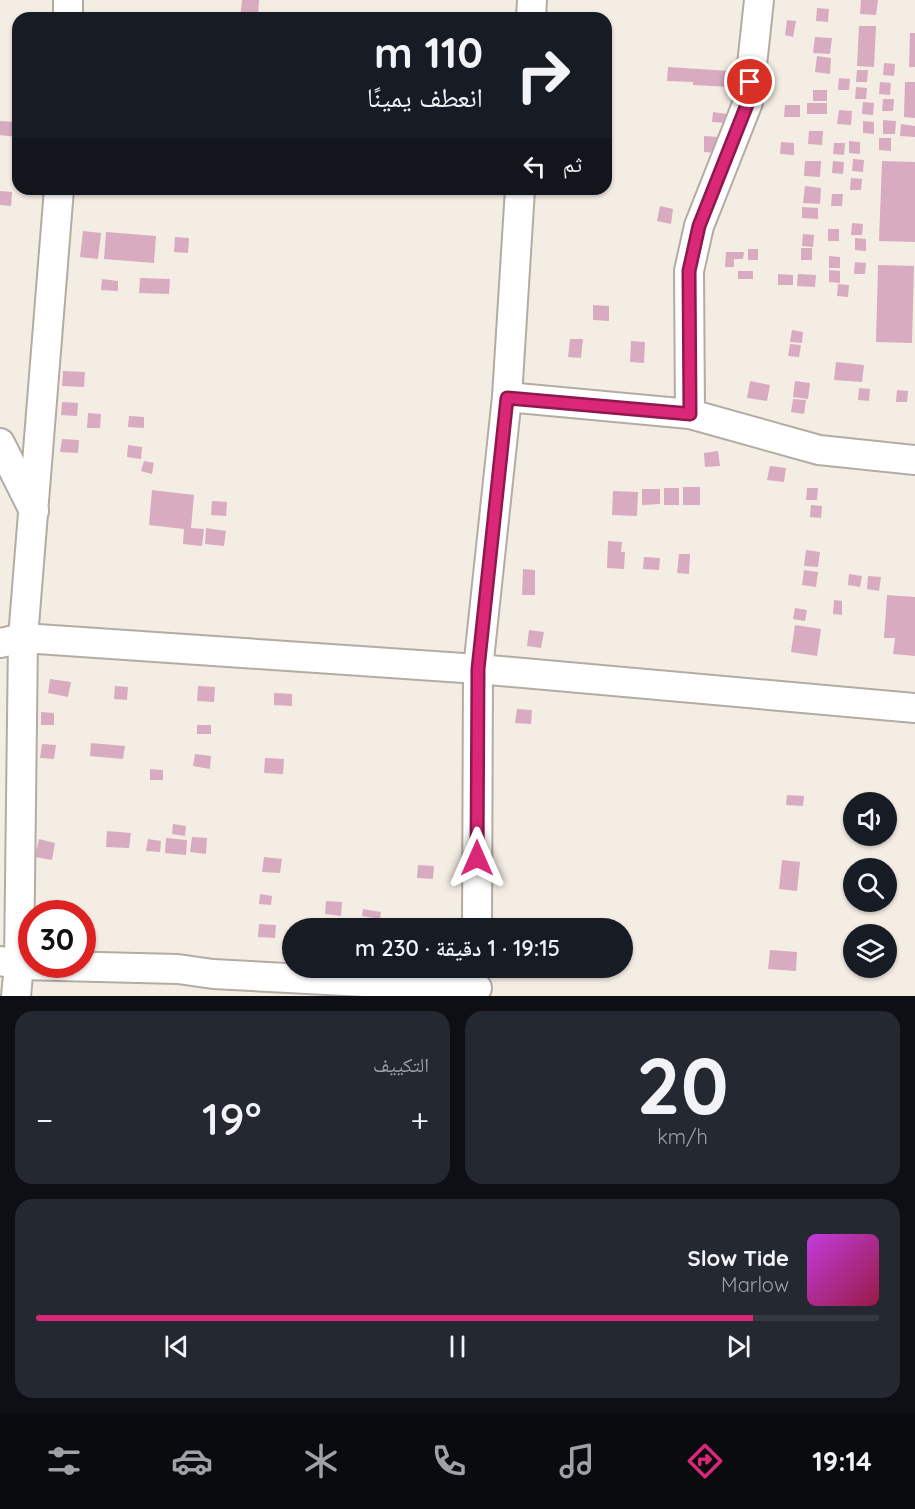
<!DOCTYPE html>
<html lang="ar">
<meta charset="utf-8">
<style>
body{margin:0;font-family:Quicksand,"Noto Naskh Arabic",sans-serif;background:#242831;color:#f1f3f6;direction:rtl;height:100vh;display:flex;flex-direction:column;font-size:22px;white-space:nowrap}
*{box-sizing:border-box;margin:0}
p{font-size:20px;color:#9ea1a6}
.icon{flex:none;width:33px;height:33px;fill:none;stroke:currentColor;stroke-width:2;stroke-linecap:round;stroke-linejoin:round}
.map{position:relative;height:996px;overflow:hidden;direction:ltr}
.panel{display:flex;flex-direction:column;gap:15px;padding:15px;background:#0d0f14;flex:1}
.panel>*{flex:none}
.guide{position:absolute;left:12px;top:12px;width:600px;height:183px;border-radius:18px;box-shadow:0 2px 4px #0004;direction:rtl;background:#171b24;color:#f1f3f6;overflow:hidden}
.fabs{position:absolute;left:843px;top:792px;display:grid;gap:12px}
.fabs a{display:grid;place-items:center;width:54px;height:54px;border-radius:50%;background:#171b24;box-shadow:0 2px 4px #0004;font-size:30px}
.speed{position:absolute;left:18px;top:900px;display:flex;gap:12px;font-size:30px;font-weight:700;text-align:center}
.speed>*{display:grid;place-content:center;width:78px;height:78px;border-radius:50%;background:#171b24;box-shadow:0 2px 4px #0004;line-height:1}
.speed .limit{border:9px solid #d22;background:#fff;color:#111}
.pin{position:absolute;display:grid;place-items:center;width:51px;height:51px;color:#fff;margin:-26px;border:3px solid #fff;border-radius:50%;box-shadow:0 2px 6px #0007}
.me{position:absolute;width:66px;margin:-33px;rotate:0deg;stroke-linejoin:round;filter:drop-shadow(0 0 4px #0008)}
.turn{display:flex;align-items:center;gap:21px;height:126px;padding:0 30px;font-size:27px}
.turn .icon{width:78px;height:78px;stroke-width:2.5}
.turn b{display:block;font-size:42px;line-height:51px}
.then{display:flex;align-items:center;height:57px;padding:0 30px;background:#0003;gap:12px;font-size:22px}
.big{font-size:45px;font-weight:600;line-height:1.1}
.panel .widget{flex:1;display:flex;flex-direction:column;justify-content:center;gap:9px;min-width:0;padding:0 21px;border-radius:18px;background:#242831}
.panel .dial{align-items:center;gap:0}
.dial b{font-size:78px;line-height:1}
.song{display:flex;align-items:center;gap:18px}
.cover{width:72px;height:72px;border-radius:9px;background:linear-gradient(135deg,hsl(290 70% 55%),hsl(340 70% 35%))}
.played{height:6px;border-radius:3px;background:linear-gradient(90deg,#db2777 85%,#363941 85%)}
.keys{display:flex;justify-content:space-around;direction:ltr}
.heat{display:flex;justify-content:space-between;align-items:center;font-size:33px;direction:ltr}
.panel .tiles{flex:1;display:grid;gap:15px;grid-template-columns:1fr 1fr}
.widget:last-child{grid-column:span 2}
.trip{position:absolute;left:282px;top:918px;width:351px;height:60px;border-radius:30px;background:#171b24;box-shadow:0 2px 4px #0004;font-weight:600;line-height:60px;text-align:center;direction:rtl}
.tab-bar{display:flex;height:96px;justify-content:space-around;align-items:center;background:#090b0e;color:#9ea1a6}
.tab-bar .icon{width:42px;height:42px}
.tab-bar .on{color:#db2777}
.tab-bar b{font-size:27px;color:#f1f3f6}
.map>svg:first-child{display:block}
.building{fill:#d8abc1}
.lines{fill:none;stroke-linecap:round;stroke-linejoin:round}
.minor-casing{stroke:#b2aca3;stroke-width:32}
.minor{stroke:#fff;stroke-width:28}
.route-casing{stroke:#8e194d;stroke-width:15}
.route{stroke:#db2777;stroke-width:10}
</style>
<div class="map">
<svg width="915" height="996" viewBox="0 0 915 996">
<rect width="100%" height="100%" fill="#f4ede4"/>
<g class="building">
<polygon points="242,0 259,0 258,18 240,18"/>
<polygon points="861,0 878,0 876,15 860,14"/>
<polygon points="817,8 829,9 828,22 816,21"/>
<polygon points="787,20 796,21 793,37 785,35"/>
<polygon points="859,26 876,26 874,67 857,66"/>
<polygon points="910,33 915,33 915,67 909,67"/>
<polygon points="815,37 832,38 830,54 813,53"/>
<polygon points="817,56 831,58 830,74 815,72"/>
<polygon points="884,63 895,64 894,76 883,75"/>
<polygon points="668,67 730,71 729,87 693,85 693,82 667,81"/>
<polygon points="857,70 868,70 867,82 856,82"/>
<polygon points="839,78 850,79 849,90 838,90"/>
<polygon points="880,82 891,83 890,95 879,94"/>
<polygon points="905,82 915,82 915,118 904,117"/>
<polygon points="856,87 867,88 866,99 855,99"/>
<rect x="813" y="90" width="14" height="11"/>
<polygon points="883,99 894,99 893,111 882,111"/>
<polygon points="863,102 874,103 873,115 862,114"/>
<rect x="807" y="103" width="20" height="11"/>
<polygon points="785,105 800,105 800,117 784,117"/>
<polygon points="839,110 852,111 851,125 837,124"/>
<polygon points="713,112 727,114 727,123 712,122"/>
<polygon points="883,120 896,121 895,134 883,134"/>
<polygon points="0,121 17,122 16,137 0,135"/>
<polygon points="863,121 874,122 874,134 863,133"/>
<polygon points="901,124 915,126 915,137 900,136"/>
<polygon points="809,131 823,131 822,145 808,144"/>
<polygon points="704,136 719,137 718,153 704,152"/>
<polygon points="879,138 891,138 891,151 879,150"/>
<polygon points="849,141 860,142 860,154 849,153"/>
<polygon points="781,142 794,143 794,155 780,154"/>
<polygon points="834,143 845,143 844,155 833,154"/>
<polygon points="853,159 864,160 863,172 852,171"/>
<polygon points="805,161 821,161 820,177 804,176"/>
<polygon points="833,161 844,162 843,174 832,173"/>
<polygon points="882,161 915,162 915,242 879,241"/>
<polygon points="851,178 862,179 861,190 850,190"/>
<polygon points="805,186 821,188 820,204 803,203"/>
<polygon points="0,191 12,192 11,206 0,205"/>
<polygon points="832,194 843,194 842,206 831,206"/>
<polygon points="660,206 673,209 671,224 657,221"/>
<polygon points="802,207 818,208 818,219 802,218"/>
<polygon points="852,223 863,224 862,235 851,235"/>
<rect x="828" y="229" width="11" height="12"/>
<polygon points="83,231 101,233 98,259 80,257"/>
<polygon points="106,232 156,236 154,263 104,259"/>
<polygon points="803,234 814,235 813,247 802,246"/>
<polygon points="175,237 189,238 188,253 174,252"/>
<polygon points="855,238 866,239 866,251 855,250"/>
<rect x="801" y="248" width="11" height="12"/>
<rect x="748" y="249" width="10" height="11"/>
<polygon points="726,252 744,252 743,259 734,259 734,267 725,267"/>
<polygon points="829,256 840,257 840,268 829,268"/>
<polygon points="855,262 866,263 865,274 854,274"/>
<polygon points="878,265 914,266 912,343 876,342"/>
<polygon points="829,270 840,271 840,283 829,282"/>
<rect x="738" y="271" width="15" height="8"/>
<polygon points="778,274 793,275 793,285 778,285"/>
<polygon points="798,274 816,275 815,287 797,286"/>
<polygon points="140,278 170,279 169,294 139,293"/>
<polygon points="102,279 118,281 118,291 101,290"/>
<polygon points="838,284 849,285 848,297 837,296"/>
<polygon points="593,305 609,306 609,321 593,320"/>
<polygon points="792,330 803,332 802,343 790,342"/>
<polygon points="570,339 583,339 581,358 568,357"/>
<polygon points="631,341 645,342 644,363 630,362"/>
<polygon points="790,344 801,345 799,357 788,356"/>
<polygon points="836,362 864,365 862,382 834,380"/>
<polygon points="63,371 85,372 84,387 62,386"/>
<polygon points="750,381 770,385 767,401 747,398"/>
<polygon points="795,381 810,383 808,399 793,397"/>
<polygon points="859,388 870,389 869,401 858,400"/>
<polygon points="897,390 908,391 907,402 896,402"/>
<polygon points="793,399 806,400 804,414 791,412"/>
<polygon points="62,402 78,403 77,416 61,415"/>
<polygon points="88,413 101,414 100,428 87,428"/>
<polygon points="129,416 144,417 144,428 128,427"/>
<polygon points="62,439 79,440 78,453 60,452"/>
<polygon points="128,445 142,447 141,459 127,457"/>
<polygon points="718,451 720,466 705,467 704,453"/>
<polygon points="144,461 154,463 152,474 141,471"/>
<polygon points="770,466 786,468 784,482 767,480"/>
<rect x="683" y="487" width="17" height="18"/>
<rect x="664" y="488" width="15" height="17"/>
<polygon points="807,488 818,488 817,500 806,500"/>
<polygon points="642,489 660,489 660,504 642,505"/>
<polygon points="152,490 194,495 191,528 204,529 202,546 183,544 184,529 149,525"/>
<polygon points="613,491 638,492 637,516 612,515"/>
<polygon points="212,501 227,502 226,516 211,515"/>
<polygon points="811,505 822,506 821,518 810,517"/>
<polygon points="206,528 226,531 224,546 205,544"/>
<polygon points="608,541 622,542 621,552 625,552 624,569 607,568"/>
<polygon points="806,550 820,552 818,567 804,566"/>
<polygon points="679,554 690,554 689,574 677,573"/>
<polygon points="644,557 660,558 659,570 643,569"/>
<polygon points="523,569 535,570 535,595 522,595"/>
<polygon points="804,570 818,572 816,587 802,585"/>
<polygon points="849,574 862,576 860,587 848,585"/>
<polygon points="868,576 881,577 879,591 867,589"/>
<polygon points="887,595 915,597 915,656 893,654 895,638 884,638"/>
<polygon points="834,600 842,601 842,615 833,614"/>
<polygon points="795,608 807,610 805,621 793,619"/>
<polygon points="795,625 821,629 817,656 791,652"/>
<polygon points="529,630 544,632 541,648 527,646"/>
<polygon points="50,679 71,682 68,697 48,693"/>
<polygon points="115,686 128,687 127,700 114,699"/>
<polygon points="198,686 215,687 214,702 197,701"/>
<polygon points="274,693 292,694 292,706 274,705"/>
<polygon points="517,709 532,710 531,724 515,723"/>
<polygon points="41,712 54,713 54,725 41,725"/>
<rect x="197" y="725" width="14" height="9"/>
<polygon points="91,743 125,746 123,759 90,756"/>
<polygon points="42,744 56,745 54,759 40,758"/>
<polygon points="195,754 211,756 210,769 193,766"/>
<polygon points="265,758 284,759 283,774 264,773"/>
<polygon points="150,769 163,770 163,780 150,780"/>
<polygon points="787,795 804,796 803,806 786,805"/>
<polygon points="173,824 186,826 185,836 172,834"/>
<polygon points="107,831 131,833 129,848 106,847"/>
<polygon points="192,837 207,838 206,854 190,852"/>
<polygon points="166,838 187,840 186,855 165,853"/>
<polygon points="39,839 55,843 52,860 35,857"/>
<polygon points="148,839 161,841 160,852 146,851"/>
<polygon points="264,857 282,859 280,873 262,872"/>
<polygon points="782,860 800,862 797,891 779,889"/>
<polygon points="418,865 434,866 433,879 417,878"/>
<polygon points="260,894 272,896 271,905 259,904"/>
<polygon points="326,901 342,902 341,916 325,914"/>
<polygon points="363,909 381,912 380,919 362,916"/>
<polygon points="372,921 386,923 385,928 371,928"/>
<polygon points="259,924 276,925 275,938 258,937"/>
<polygon points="770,950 797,952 796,971 768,969"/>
</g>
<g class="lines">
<g class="minor-casing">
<g id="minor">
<polyline points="68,18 68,0"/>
<polyline points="531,18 532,0"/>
<polyline points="507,397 690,414 819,450 915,460"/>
<polyline points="690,414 689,271 699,226 748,102 759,0"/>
<polyline points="0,443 34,511"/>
<polyline points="0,643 23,638 478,669 915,708"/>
<polyline points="477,928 478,669 507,397 520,189"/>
<polyline points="0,961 19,965 178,969 213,974 477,988"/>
<polyline points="16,996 19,965 23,638 59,189"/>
</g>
</g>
<use href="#minor" class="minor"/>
</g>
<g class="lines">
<g class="route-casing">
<polyline id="route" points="477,858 478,669 507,398 690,414 689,271 699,226 748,102 750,82"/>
</g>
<use href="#route" class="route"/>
</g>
</svg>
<div class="fabs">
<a><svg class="icon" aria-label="sound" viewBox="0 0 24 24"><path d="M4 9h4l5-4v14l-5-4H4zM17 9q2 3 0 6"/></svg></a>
<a><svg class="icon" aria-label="search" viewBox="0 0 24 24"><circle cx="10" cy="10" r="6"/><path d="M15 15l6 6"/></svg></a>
<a><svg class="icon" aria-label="layers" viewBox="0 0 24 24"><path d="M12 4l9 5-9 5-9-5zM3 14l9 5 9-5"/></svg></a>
</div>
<div class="speed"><div class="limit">30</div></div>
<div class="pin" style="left:750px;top:82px;background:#d93025"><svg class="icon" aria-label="arrive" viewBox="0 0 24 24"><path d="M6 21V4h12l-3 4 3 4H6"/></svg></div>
<svg class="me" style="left:477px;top:858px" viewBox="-20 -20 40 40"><path d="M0-17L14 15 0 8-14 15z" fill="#db2777" stroke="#fff" stroke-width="4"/></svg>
<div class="trip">19:15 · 1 دقيقة · 230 m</div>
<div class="guide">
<div class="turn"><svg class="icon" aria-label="right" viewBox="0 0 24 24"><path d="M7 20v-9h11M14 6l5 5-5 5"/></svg><div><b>110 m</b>انعطف يمينًا</div></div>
<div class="then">ثم<svg class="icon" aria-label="left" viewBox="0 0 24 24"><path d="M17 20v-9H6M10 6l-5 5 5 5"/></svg></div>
</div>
</div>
<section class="panel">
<div class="tiles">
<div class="widget dial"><b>20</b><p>km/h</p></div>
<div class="widget"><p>التكييف</p>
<div class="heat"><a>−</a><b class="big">19°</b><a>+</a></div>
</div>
<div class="widget">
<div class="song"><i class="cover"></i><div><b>Slow Tide</b><p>Marlow</p></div></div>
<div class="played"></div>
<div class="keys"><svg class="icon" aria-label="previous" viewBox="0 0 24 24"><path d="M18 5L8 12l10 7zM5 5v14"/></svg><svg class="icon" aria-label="pause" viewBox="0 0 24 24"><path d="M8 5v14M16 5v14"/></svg><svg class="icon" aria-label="next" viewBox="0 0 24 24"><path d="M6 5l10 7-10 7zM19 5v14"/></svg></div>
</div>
</div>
</section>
<nav class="tab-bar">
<b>19:14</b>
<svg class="icon on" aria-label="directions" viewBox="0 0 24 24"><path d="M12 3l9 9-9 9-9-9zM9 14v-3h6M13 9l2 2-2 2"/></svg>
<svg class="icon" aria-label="music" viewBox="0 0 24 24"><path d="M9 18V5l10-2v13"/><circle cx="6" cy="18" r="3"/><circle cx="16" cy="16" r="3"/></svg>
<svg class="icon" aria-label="phone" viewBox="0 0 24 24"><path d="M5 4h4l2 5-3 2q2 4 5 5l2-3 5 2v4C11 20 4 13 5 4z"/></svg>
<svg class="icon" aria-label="climate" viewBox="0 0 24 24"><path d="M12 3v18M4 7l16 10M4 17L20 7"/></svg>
<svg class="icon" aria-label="car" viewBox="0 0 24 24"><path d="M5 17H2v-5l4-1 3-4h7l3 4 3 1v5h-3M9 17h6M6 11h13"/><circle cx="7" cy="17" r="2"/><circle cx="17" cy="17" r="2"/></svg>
<svg class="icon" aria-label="filters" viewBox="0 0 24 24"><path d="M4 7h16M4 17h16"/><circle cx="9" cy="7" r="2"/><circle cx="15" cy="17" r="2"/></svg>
</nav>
